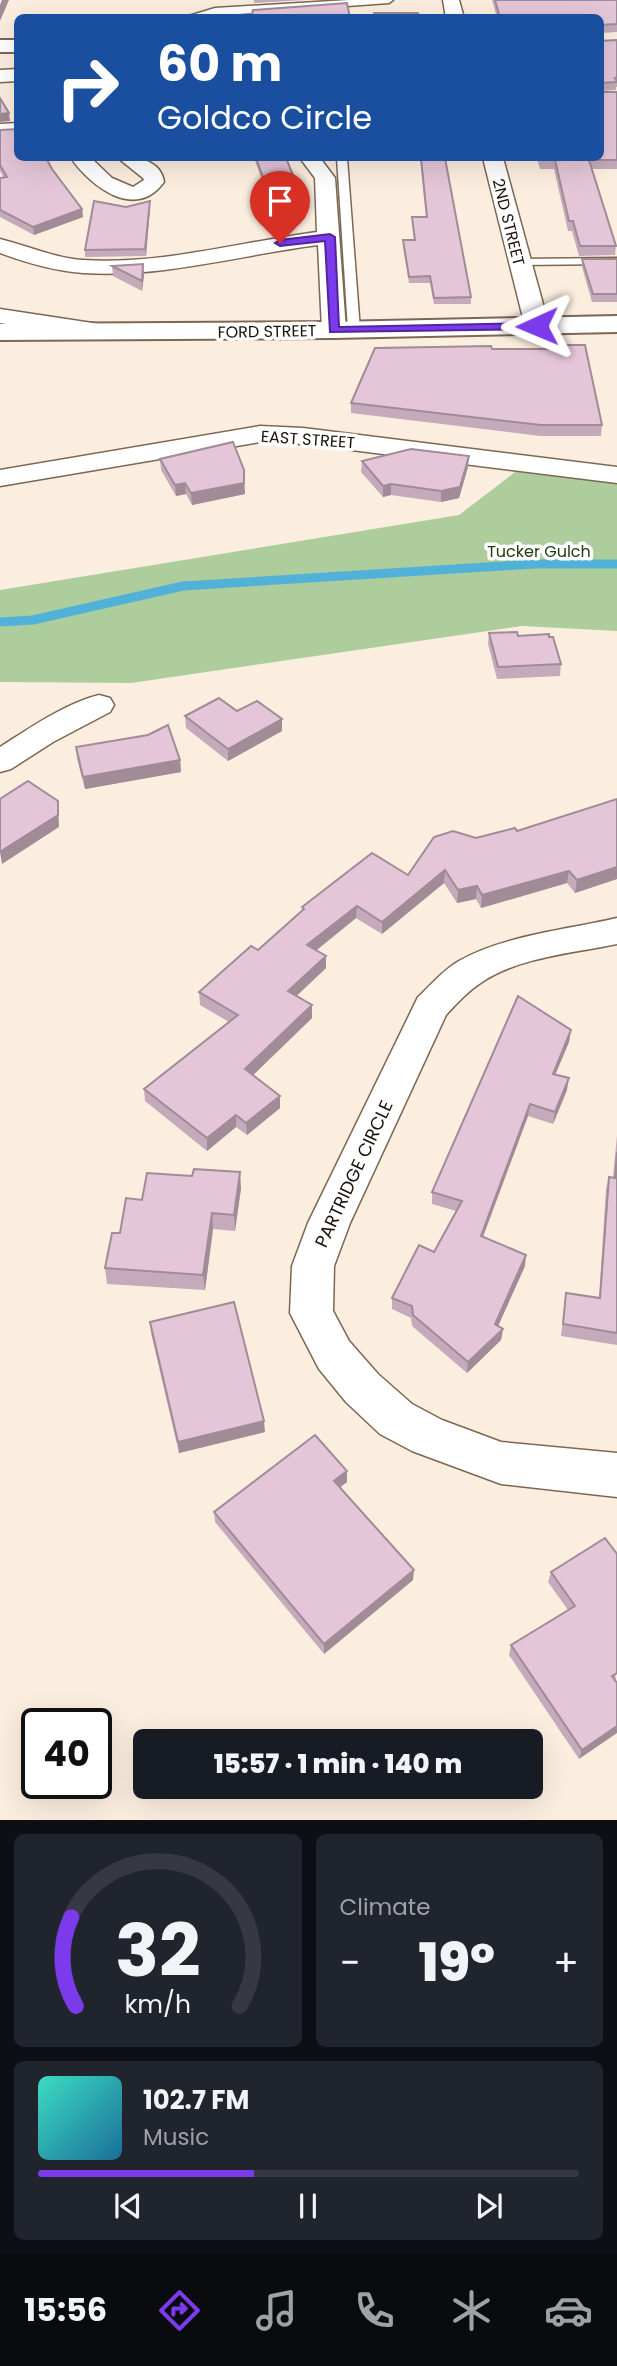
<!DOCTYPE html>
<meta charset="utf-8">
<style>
body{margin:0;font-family:Poppins,sans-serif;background:#20242c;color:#f1f3f6;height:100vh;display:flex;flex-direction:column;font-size:26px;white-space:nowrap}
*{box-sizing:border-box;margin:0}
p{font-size:23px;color:#9ea1a6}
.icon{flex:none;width:38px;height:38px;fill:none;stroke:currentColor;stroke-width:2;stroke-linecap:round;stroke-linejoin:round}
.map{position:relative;height:1820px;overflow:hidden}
.panel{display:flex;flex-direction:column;gap:14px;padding:14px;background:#0d0f14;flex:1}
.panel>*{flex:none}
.guide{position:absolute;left:14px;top:14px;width:590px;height:147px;border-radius:10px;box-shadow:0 7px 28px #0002;background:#1a4fa0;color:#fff;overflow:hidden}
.speed{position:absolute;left:21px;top:1708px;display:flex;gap:14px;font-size:35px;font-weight:700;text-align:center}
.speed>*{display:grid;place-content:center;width:91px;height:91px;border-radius:50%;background:#171b24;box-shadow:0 7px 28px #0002;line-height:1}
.speed .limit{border:4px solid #111;border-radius:10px;background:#fff;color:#111}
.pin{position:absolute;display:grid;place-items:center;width:60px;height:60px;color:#fff;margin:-72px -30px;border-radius:50% 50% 50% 0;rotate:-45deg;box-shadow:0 0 7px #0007}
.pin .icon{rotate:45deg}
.me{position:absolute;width:77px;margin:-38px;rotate:269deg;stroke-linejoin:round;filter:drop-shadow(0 0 5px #0008)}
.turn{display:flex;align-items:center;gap:24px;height:147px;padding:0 28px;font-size:32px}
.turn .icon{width:91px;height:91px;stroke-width:2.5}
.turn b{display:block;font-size:49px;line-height:60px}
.big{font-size:52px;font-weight:800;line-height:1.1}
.panel .widget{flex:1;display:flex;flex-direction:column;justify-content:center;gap:10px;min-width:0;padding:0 24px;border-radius:10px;background:#20242c}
.panel .dial{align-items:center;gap:0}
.dial svg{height:182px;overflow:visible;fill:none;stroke:#363941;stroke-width:7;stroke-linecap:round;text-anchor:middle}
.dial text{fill:#f1f3f6;stroke:none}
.song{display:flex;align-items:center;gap:21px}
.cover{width:84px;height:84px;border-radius:10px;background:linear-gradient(135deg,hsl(170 70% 55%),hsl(200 70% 35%))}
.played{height:7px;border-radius:4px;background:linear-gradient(90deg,#7c3aed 40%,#363941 40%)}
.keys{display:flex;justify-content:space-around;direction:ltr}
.heat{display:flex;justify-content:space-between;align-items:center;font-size:38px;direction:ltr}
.panel .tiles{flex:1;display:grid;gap:14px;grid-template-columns:1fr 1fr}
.widget:last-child{grid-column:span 2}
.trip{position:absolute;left:133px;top:1729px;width:410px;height:70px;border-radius:10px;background:#171b24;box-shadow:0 7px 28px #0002;font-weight:800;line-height:70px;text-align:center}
.menu{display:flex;height:112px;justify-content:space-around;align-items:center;background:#090b0e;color:#9ea1a6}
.menu .icon{width:49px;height:49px}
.menu .current{color:#7c3aed}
.menu b{font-size:32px;color:#f1f3f6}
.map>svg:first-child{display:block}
.green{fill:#adce9c}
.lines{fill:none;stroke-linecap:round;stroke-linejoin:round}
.stream{stroke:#51b1d9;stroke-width:9}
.lane-casing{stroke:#7c6752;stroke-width:3}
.street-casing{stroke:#7c6752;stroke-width:3}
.secondary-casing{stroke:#7c6752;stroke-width:4}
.lane{fill:#fff;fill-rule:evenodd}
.street{fill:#fff;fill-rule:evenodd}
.secondary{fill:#fff;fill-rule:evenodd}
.wall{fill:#c4aaba}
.shaded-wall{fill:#a08b97}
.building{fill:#e4c6d8;stroke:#a08b97;stroke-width:2}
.route{fill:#7c3aed;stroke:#51269a;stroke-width:2}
.labels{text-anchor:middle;stroke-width:7;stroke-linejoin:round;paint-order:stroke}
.far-street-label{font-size:16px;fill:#1a120a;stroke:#fff}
.far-park-label{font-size:16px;fill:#203d0d;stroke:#fff}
.street-label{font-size:18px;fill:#1a120a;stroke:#fff}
</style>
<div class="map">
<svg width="617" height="1820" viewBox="0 0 617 1820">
<rect width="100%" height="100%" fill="#fceedf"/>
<polygon class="green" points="519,469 617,482 617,631 522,626 131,683 0,682 0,590 459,515"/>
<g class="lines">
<polyline class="stream" points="0,622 33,620 183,586 535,564 617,564"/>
<g class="lane-casing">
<g id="lane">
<polygon points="349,0 393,0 389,3 182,18 215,8"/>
<polygon points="337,158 347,158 360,330 354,334 348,330"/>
<polygon points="617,258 617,264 518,265 512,262 518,259"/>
</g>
</g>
<g class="street-casing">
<g id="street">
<polygon points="443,0 459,0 464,18 446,18"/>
<polygon points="18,69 18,81 0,82 0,70"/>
<polygon points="18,123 18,135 0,136 0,124"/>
<path d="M71,158H91L112,178L133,187L144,180L143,178L118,158C136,156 161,160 164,182C136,221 91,187 71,158Z"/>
<path d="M300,158H320L335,178L346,330L342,335H326L322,330L318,245C240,255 163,278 83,273C55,271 27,263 0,253V239C28,246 54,258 83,260C162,265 240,242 317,232L315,178Z"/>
<polygon points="483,158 503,158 549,326 545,331 529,331 525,326"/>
<polygon points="0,309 99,324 107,326 111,331 107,336 99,338 0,323"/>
<polygon points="260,426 303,428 617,467 617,483 303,444 260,442 0,486 0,470"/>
<path d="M99,695L110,698L114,705L110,712L53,742L11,769L0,772V747C30,728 64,704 99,695Z"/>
<path d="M617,918V944C574,953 519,957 482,982C468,991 457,1003 446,1015L350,1223L334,1266L333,1311L349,1341L378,1374L412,1404L442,1420L501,1442L617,1453V1497L501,1484L412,1451L380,1434L346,1402L319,1369L290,1313L292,1266L308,1223L418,997C431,985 443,970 459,961C505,935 566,930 617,918Z"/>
</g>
</g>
<g class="secondary-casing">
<g id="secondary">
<rect x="0" y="40" width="18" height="12"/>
<polygon points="617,316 617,332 334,338 0,340 0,324 334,322"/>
</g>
</g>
<use href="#lane" class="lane"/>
<use href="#street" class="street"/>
<use href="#secondary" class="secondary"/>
</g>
<g class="wall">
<polygon points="254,0 305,0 254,3"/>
<polygon points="492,0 617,0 617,32 600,33 600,18 497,18"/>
<polygon points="617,40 617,87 616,87 616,90 600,91 600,41"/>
<polygon points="617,92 617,169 592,169 616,246 615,255 579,256 572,231 568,231 554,169 540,169 537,158 600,158 601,93"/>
<polygon points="0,130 18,158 52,169 82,209 83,217 34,235 0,217 0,178 4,178 0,171"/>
<polygon points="254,158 286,158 297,191 268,197"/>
<polygon points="420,158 445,158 471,297 471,304 434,304 430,283 409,283 403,246 403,240 414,240 412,217 426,217"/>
<polygon points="126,207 150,208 146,256 85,257 85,250"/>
<polygon points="582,259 617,259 617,302 592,302 582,267"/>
<polygon points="143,264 144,275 142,291 113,276 112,266"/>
<polygon points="552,345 602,425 601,436 540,436 351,413 351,403 492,349 552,349"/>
<polygon points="160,459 245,494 192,505 186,494 176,496 161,470"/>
<polygon points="362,461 468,467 459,498 441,502 391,495 383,497 361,472"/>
<polygon points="489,633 549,637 561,664 560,676 497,679 488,644"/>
<polygon points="237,711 282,731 228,761 186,728 185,716"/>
<polygon points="148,735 180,760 181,772 85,789 77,759 76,747"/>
<polygon points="617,799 617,879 575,893 567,883 481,908 476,899 457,903 444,883 382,934 356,918 316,950 326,956 326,968 296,996 312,1005 312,1018 253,1075 280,1096 280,1108 247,1135 236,1127 207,1151 145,1101 144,1089 229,1022 200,1005 199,992 258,950 302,911 302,907 408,875 476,838 517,831"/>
<polygon points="571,1030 569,1042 555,1074 567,1090 553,1124 528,1116 483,1237 525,1266 498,1326 503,1329 501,1340 467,1373 412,1326 411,1318 392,1309 392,1298 434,1252 456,1211 432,1204 432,1192"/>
<polygon points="617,1135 617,1345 561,1336 566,1293 599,1298 606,1189 609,1177 613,1178"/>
<polygon points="241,1188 235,1231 213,1229 205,1290 107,1284 105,1268 142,1200"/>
<polygon points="150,1322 265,1432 179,1453 151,1333"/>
<polygon points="347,1482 340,1487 413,1580 324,1654 215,1522 214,1512"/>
<polygon points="605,1538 616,1682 579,1759 509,1655 511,1645 568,1610 548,1582 551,1572"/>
</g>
<g class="shaded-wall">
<polygon points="2,0 9,0 0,21 0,5"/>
<polygon points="9,113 10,121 0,122 0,114"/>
<polygon points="297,185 297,191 268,197 268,191"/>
<polygon points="150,201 150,208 146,256 145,249"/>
<polygon points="82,209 83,217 34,235 33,227"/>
<polygon points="143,264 144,275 142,291 142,281"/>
<polygon points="469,456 468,467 459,498 441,502 441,491"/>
<polygon points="244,470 245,494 192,505 191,493"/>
<polygon points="185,483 186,494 176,496 175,485"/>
<polygon points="391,484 391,495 383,497 383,486"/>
<polygon points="282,719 282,731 228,761 228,749"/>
<polygon points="180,760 181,772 85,789 83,777"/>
<polygon points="58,801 59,827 2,864 0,852"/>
<polygon points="617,867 617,879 575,893 577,880"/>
<polygon points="445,870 444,883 382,934 382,922"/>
<polygon points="569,871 567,883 481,908 482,895"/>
<polygon points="477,886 476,899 457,903 458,890"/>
<polygon points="357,906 356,918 307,958 307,945"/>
<polygon points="326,956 326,968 288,1004 288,991"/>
<polygon points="312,1005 312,1018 246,1082 245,1069"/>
<polygon points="571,1030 569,1042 551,1085 553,1074"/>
<polygon points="569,1078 567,1090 553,1124 555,1112"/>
<polygon points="280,1096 280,1108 247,1135 246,1123"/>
<polygon points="530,1104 528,1116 479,1247 481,1236"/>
<polygon points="236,1115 236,1127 207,1151 207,1138"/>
<polygon points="240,1172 241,1188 235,1231 234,1215"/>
<polygon points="212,1213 213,1229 205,1290 203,1275"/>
<polygon points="526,1255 525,1266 494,1335 495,1324"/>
<polygon points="503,1329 501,1340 467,1373 468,1362"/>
<polygon points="264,1421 265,1432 179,1453 178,1442"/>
<polygon points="347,1471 347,1482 334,1492 334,1481"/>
<polygon points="414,1570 413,1580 324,1654 324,1644"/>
<polygon points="617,1726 617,1733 579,1759 582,1750"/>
</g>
<g class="building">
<polygon points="495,0 617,0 617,24 600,25 600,18 500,18"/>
<polygon points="347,3 350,18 248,18 248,14 252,14 253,10"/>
<polygon points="374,13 418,13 419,18 375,18"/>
<polygon points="617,40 617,78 615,78 617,82 600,83 600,41"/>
<polygon points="600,92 617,92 617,160 589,160 616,246 580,246 573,221 569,221 555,160 541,160 540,158 600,158"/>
<polygon points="0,98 9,113 0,114"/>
<polygon points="18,129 18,158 46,158 52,169 82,209 33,227 0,210 0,178 7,177 0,165 0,130"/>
<polygon points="256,158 286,158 297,185 268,191"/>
<polygon points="421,158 445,158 471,297 434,298 430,276 409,277 403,240 415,240 412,217 427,217"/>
<polygon points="94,201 126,207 150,201 145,249 85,250"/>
<polygon points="582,259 617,259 617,294 593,294"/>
<polygon points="143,264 142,281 112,266"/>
<polygon points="552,345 585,345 602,425 541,425 351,403 375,348 491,346 492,349 553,349"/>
<polygon points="233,442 244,470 244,483 191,493 185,483 175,485 160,459"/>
<polygon points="411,449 469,456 460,487 441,491 391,484 383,486 362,461"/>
<polygon points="517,632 518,636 549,634 549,637 553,637 561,664 498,667 489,633"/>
<polygon points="219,698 237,711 257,701 282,719 228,749 185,716"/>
<polygon points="168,725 180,760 83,777 76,747 148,735"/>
<polygon points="28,781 58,801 58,815 0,852 0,799"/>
<polygon points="617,799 617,867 577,880 569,871 482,895 477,886 458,890 445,870 382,922 357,906 307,945 326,956 288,991 312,1005 245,1069 280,1096 246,1123 236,1115 207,1138 144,1089 238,1015 199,992 251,946 258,950 304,909 302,907 372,853 408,875 434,837 453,831 476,838 515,828 517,831"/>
<polygon points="518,996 571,1030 553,1074 569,1078 555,1112 530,1104 481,1236 526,1255 495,1324 503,1329 468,1362 413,1315 412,1306 392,1298 419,1245 434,1252 462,1201 432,1192"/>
<polygon points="617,1152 617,1333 563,1324 566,1293 600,1298 609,1177 615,1178"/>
<polygon points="194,1169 240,1172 234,1215 212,1213 203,1275 105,1268 112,1233 120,1233 126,1198 142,1200 147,1173 192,1176"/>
<polygon points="234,1302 264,1421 178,1442 150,1322"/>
<polygon points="315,1435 347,1471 334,1481 414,1570 324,1644 214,1512"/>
<polygon points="605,1538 617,1554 617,1673 612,1676 617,1683 617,1726 582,1750 511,1645 575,1606 551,1572"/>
</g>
<polygon class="route" points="330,234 335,237 339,327 537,323 542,326 537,329 330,332 325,241 280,246 275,243 280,240"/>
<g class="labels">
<g class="far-street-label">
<text transform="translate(509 222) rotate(76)" y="6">2ND STREET</text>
<text transform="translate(267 331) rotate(-1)" y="6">FORD STREET</text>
<text transform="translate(308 439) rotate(4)" y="6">EAST STREET</text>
</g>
<g class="far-park-label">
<text x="539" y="557">Tucker Gulch</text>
</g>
<g class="street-label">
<text transform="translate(354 1174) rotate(-65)" y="6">PARTRIDGE CIRCLE</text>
</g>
</g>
</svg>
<div class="speed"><div class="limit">40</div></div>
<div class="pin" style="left:280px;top:243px;background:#d93025"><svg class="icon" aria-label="arrive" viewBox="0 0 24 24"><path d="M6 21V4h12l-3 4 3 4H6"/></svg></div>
<svg class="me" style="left:537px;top:326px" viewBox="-20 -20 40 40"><path d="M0-17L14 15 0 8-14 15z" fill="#7c3aed" stroke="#fff" stroke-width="4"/></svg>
<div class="trip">15:57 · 1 min · 140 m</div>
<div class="guide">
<div class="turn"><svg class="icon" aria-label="right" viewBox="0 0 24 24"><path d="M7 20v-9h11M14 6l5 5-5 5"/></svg><div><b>60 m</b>Goldco Circle</div></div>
</div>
</div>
<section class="panel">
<div class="tiles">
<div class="widget dial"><svg viewBox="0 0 100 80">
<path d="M14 69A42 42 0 1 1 86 69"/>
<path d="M14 69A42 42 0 0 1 12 30" stroke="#7c3aed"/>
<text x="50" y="56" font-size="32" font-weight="700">32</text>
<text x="50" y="72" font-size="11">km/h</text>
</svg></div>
<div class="widget"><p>Climate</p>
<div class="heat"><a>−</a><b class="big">19°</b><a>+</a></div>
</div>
<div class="widget">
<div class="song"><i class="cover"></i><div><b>102.7 FM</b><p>Music</p></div></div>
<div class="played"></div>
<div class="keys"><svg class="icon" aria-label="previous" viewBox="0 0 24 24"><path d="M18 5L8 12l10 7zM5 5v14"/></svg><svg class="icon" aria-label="pause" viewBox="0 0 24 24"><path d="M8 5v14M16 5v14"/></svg><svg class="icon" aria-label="next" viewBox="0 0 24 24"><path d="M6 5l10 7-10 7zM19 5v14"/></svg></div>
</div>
</div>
</section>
<nav class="menu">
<b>15:56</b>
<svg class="icon current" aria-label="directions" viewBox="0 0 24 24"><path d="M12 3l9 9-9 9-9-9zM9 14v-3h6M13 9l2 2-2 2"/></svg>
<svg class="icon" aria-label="music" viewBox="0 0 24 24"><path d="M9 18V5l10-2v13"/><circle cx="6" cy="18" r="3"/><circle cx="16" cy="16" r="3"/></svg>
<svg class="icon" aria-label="phone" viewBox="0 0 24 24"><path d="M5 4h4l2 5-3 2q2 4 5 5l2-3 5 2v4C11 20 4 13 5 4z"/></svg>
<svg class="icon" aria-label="climate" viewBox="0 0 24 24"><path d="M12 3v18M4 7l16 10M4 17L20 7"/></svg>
<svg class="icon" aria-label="car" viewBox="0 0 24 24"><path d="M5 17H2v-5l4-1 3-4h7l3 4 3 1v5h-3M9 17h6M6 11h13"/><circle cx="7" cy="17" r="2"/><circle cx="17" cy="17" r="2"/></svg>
</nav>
